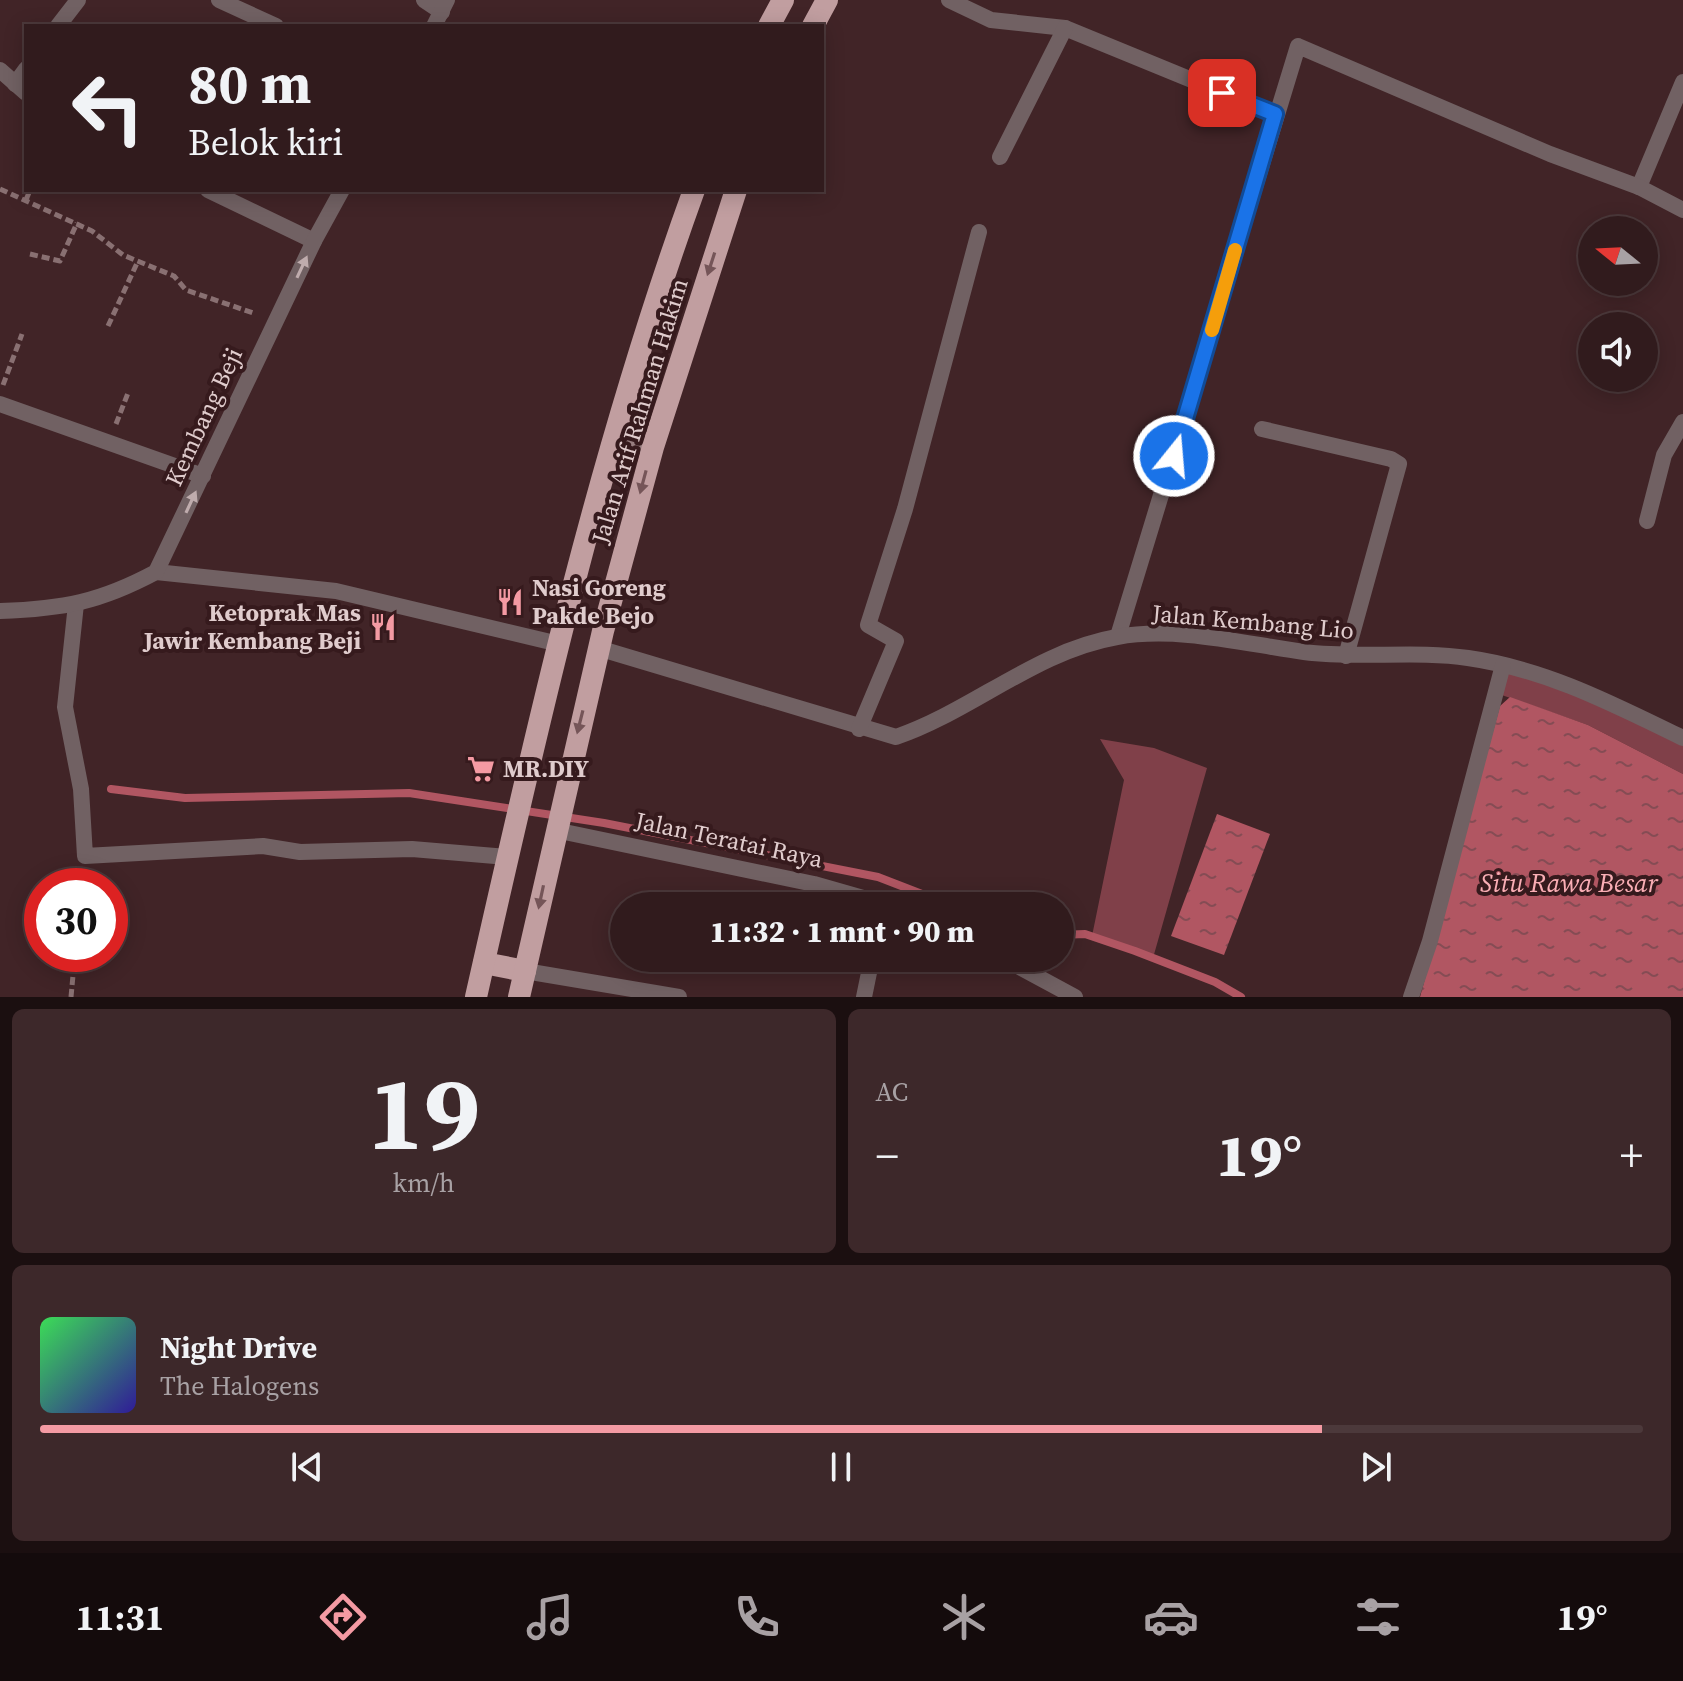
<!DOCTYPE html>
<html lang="id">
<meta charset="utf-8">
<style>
body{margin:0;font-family:"Source Serif 4",serif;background:#3d282a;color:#f1f3f6;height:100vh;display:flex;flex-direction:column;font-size:30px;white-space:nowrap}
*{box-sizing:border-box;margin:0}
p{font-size:26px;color:#a8a1a4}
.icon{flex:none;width:44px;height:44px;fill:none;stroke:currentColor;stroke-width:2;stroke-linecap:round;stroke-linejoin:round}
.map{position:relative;height:997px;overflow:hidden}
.sheet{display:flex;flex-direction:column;gap:12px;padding:12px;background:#1b0f10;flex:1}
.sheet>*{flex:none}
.banner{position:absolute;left:24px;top:24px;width:800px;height:168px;border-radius:0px;box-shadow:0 4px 20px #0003,0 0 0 2px #4c393b;background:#311b1d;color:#f1f3f6;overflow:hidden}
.needle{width:52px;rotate:288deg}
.tools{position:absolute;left:1578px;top:216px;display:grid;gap:16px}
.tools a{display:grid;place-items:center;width:80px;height:80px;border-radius:50%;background:#311b1d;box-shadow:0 4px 20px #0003,0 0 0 2px #4c393b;font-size:40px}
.speed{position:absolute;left:24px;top:868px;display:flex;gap:16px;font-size:40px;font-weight:700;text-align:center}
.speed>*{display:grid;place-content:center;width:104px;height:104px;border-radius:50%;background:#311b1d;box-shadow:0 4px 20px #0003,0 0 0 2px #4c393b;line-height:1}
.speed .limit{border:12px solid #d22;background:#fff;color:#111}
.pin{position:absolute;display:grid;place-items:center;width:68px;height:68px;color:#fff;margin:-34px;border-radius:16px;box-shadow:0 4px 12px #0006}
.me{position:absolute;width:88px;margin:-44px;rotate:17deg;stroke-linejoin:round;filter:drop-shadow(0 0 6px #0008)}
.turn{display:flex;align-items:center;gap:28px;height:168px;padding:0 32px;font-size:36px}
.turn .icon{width:104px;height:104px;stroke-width:2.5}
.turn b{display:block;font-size:56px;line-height:68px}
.big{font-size:60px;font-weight:800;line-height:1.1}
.sheet .card{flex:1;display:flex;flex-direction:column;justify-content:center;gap:12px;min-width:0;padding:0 28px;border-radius:12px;background:#3d282a}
.sheet .dial{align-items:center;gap:0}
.dial b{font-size:104px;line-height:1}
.song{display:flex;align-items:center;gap:24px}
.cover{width:96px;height:96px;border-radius:12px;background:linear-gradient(135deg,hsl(130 70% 55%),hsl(250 70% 35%))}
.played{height:8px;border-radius:4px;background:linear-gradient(90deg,#f49aa3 80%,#4c393b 80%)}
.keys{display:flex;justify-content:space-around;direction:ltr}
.heat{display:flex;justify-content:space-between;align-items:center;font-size:44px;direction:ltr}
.sheet .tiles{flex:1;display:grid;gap:12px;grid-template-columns:1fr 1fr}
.card:last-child{grid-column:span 2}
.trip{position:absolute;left:610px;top:892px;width:464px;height:80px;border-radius:40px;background:#311b1d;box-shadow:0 4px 20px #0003,0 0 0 2px #4c393b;font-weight:800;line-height:80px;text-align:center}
.dock{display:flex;height:128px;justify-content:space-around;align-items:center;background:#140b0c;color:#a8a1a4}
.dock .icon{width:56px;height:56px}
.dock .current{color:#f49aa3}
.dock b{font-size:36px;color:#f1f3f6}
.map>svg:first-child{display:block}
.green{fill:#804049}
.water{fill:url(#water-ripples)}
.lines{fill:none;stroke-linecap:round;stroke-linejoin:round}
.stream{stroke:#b15662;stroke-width:8}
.path{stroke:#897072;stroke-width:5;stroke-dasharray:8 4;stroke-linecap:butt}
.minor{stroke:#716163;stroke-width:16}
.secondary{stroke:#977e80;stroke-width:16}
.trunk{stroke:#c19ea0;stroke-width:22}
.oneway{fill:#755558}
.oneway2{fill:#bfacad}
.route-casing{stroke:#114b97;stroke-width:20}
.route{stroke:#1a73e8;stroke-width:14}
.slow{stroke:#f59e0b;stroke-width:14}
.labels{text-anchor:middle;stroke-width:8;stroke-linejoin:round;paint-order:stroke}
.street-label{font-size:24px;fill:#e0cccd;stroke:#361a1d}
.poi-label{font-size:24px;font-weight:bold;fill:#e0cccd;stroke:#361a1d;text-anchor:start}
.water-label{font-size:26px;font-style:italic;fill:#faaeb5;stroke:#361a1d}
</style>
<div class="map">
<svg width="1683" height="997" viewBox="0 0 1683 997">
<defs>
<pattern id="water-ripples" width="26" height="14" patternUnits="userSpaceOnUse" patternTransform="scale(2)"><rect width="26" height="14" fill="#b15662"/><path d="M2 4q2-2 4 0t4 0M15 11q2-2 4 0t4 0" fill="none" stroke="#854c54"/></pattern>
</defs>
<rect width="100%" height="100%" fill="#412427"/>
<g class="green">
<polygon points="1503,665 1683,738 1683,774 1588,725 1496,693"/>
<polygon points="1100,739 1154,748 1207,768 1153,958 1092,936 1124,780"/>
</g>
<g class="water">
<polygon points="1510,697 1588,725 1683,774 1683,997 1420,997 1500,706"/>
<polygon points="1217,814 1270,834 1224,955 1171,936"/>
</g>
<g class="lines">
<g class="stream">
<polyline points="111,789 185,798 409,793 604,823 878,877 953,906"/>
<polyline points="1060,935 1085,934 1135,951 1215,982 1241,997"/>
</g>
<g class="path">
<polyline points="0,189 92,231 123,255 174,276 186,290 256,314"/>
<polyline points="26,200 30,190"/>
<polyline points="30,254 60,261 77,223"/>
<polyline points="108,326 138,261"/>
<polyline points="3,385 22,334"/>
<polyline points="116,424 128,393"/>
<polyline points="71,997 75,954"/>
</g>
<g class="minor">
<polyline points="219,0 276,26"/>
<polyline points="424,0 442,12"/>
<polyline points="949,0 991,20 1065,28 1275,114"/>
<polyline points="58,26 78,0"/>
<polyline points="434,26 447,0"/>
<polyline points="0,70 26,93"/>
<polyline points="15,84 26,69"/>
<polyline points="1000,157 1065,28"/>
<polyline points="1639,187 1683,82"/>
<polyline points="208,190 314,241"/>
<polyline points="0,404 203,476"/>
<polyline points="1262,429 1391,459 1399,464 1346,656"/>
<polyline points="1647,521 1664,455 1683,422"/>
<polyline points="156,572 336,591 559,644"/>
<polyline points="76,604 65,707 81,789 85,856 263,846 300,852 412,849 507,857"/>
<path d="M0,611C63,609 100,602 156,572L314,241L342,190"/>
<polyline points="1118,636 1298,46 1550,154 1639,187 1683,210"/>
<path d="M598,648L896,737C972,711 1036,651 1117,637C1177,626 1245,644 1304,652C1358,659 1416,650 1468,658C1546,669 1613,704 1683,738"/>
<polyline points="859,729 896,641 868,625 905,509 979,232"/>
<polyline points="555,830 814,884 891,906"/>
<polyline points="1003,958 1075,997"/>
<polyline points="525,971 679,997"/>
<polyline points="864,997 872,958"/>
<polyline points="1411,997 1430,941 1503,665"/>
</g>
<polyline class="secondary" points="614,439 653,447"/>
<g class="trunk">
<polyline points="769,26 783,0"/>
<polyline points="813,26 827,0"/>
<polyline points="484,963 525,971"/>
<path d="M476,997C537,726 599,452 694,190"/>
<polyline points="519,997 603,631 653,447 736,190"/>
</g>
</g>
<defs><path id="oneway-solid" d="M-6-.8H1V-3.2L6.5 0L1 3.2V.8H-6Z" transform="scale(2)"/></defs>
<g class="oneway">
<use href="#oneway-solid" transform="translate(711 264) rotate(108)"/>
<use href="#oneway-solid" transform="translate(643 482) rotate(105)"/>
<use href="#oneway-solid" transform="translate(580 722) rotate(104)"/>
<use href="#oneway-solid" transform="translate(541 897) rotate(102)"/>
</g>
<g class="oneway2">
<use href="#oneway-solid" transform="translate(302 267) rotate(-65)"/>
<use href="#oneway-solid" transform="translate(191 502) rotate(-65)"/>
</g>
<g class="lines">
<g class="route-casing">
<polyline id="route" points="1174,456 1275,114 1222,93"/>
</g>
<use href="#route" class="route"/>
<polyline class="slow" points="1212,330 1235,250"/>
</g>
<defs>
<g id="restaurant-bare" transform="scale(2.16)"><path d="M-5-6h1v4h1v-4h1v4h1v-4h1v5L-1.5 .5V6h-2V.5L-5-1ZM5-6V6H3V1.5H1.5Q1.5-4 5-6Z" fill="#f49aa3" stroke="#361a1d" stroke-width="2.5" paint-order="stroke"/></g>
<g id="supermarket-bare" transform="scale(2.16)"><path d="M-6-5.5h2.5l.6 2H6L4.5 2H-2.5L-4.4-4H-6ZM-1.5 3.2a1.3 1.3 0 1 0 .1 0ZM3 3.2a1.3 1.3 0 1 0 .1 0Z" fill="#f49aa3" stroke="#361a1d" stroke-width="2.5" paint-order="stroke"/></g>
</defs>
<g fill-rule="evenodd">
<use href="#restaurant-bare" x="510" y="602"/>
<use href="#restaurant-bare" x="383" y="627"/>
<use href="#supermarket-bare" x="481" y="769"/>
</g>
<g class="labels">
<g class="street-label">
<text transform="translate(640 411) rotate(-73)" y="8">Jalan Arif Rahman Hakim</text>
<text transform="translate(204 417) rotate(-65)" y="8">Kembang Beji</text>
<text transform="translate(1253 622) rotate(5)" y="8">Jalan Kembang Lio</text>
<text transform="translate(729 840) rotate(12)" y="8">Jalan Teratai Raya</text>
</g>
<g class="poi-label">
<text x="532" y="596">Nasi Goreng<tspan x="532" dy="28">Pakde Bejo</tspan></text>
<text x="361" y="621" text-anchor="end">Ketoprak Mas<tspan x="361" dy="28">Jawir Kembang Beji</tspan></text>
<text x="503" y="777">MR.DIY</text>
</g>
<g class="water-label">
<text x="1569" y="892">Situ Rawa Besar</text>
</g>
</g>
</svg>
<div class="tools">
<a><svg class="needle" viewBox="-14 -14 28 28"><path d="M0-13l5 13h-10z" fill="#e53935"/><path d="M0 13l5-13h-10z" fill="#a8a1a4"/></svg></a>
<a><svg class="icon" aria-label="sound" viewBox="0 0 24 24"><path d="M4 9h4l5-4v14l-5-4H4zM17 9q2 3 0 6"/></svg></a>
</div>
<div class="speed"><div class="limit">30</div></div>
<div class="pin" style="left:1222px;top:93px;background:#d93025"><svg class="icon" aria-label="arrive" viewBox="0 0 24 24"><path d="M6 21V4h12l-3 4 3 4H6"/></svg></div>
<svg class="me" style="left:1174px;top:456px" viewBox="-20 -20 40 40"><circle r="17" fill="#1a73e8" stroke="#fff" stroke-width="3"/><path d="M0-11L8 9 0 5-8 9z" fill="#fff"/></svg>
<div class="trip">11:32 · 1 mnt · 90 m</div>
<div class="banner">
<div class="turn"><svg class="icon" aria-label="left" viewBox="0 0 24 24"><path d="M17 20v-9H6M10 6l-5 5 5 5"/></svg><div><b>80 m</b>Belok kiri</div></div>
</div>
</div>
<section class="sheet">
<div class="tiles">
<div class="card dial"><b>19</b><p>km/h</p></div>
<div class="card"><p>AC</p>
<div class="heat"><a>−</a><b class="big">19°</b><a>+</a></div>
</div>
<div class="card">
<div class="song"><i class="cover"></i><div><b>Night Drive</b><p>The Halogens</p></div></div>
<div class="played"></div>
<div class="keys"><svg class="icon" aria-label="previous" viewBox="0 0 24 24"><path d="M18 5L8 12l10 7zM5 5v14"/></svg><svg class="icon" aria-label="pause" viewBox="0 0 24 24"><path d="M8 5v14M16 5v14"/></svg><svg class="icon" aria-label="next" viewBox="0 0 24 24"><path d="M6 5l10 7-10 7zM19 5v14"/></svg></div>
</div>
</div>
</section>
<nav class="dock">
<b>11:31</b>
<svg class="icon current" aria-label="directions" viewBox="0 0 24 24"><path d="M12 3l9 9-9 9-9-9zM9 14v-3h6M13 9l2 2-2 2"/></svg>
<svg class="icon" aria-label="music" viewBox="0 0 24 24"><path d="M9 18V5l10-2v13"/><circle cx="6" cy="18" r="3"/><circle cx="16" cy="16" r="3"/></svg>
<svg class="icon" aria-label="phone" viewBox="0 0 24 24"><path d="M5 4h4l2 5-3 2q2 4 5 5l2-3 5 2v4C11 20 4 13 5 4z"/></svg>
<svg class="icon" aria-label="climate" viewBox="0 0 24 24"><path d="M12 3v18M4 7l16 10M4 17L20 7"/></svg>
<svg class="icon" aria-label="car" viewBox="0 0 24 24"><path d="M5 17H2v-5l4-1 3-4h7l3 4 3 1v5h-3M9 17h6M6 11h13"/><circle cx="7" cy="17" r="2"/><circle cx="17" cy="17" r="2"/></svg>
<svg class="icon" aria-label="filters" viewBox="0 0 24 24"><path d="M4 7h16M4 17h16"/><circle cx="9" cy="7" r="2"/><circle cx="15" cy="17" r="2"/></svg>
<b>19°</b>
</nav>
